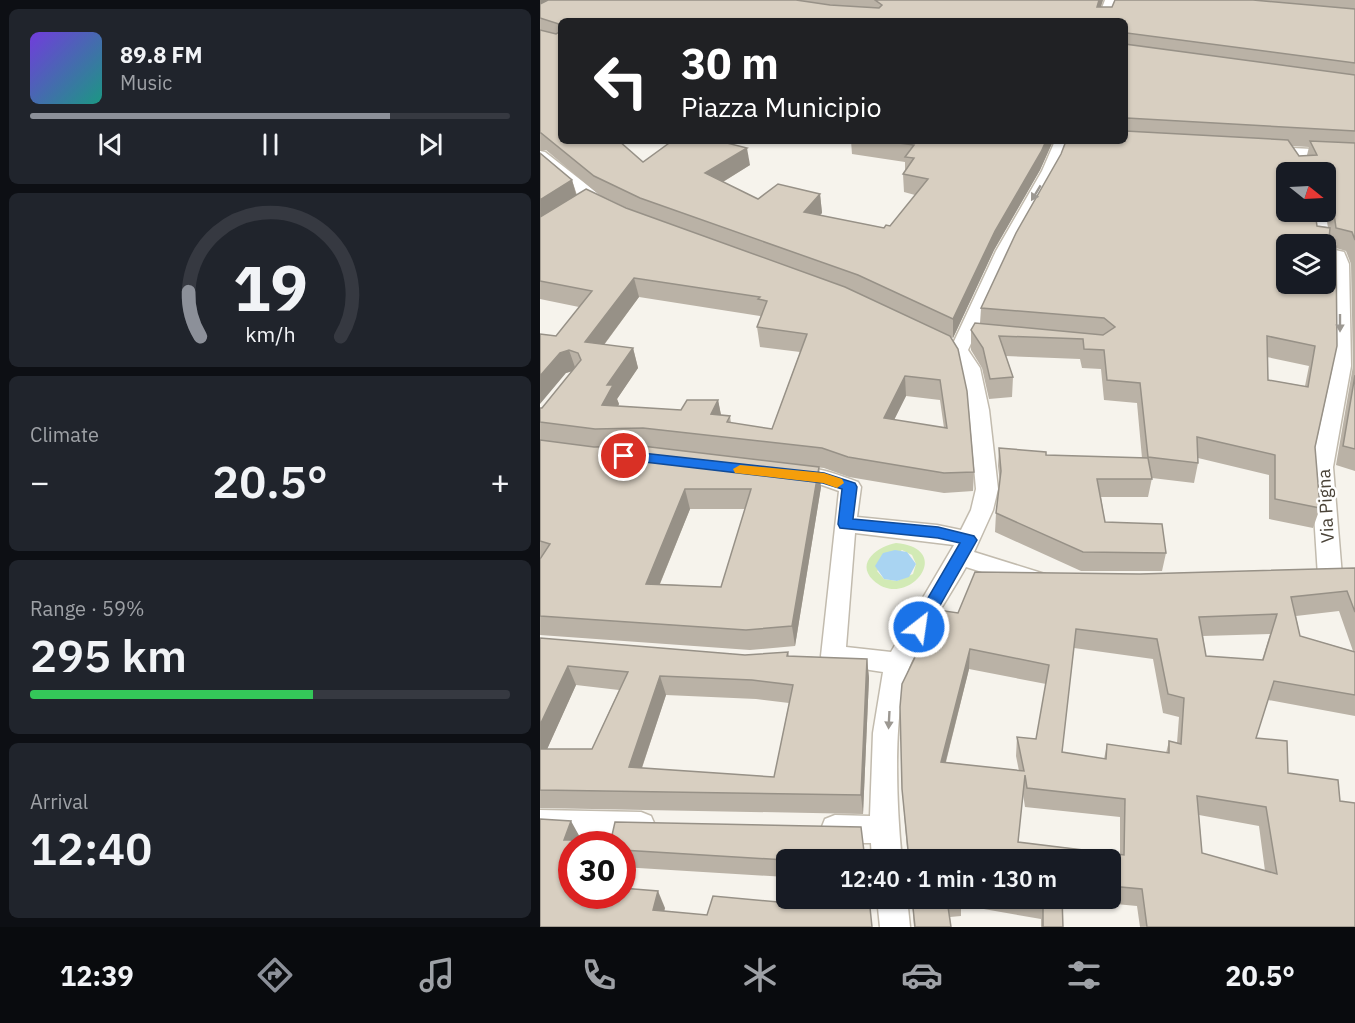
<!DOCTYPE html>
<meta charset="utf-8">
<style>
body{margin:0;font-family:"IBM Plex Sans",sans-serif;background:#20242c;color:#f1f3f6;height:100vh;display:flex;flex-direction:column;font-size:22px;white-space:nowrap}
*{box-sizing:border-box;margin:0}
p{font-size:20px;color:#9ea1a6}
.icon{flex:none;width:33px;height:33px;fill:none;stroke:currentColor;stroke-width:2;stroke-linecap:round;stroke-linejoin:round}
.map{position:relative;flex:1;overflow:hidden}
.side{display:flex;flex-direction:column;gap:9px;padding:9px;background:#0d0f14;width:540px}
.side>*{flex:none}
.top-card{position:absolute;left:18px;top:18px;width:570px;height:126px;border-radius:9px;box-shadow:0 2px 4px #0004;background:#202124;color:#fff;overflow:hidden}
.needle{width:39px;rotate:108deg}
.buttons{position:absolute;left:736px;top:162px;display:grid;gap:12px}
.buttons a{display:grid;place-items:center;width:60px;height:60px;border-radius:9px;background:#171b24;box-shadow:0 2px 4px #0004;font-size:30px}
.speed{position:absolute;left:18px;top:831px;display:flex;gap:12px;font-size:30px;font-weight:700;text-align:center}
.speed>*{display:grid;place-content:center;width:78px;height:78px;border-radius:50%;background:#171b24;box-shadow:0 2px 4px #0004;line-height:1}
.speed .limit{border:9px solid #d22;background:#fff;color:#111}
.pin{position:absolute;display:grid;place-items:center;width:51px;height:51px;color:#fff;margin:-26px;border:3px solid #fff;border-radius:50%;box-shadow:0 2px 6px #0007}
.me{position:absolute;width:66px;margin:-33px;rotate:30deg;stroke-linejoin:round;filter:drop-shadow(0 0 4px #0008)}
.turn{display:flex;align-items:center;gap:21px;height:126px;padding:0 24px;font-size:27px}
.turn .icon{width:78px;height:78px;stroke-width:2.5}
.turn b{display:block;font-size:42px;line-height:51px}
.big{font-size:45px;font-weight:600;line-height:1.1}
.side .tile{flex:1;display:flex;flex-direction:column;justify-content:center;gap:9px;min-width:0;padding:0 21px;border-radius:9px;background:#20242c}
.side .dial{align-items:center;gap:0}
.dial svg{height:156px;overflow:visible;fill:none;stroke:#363941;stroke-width:7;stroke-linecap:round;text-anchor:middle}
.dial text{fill:#f1f3f6;stroke:none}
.song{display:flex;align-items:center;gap:18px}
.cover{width:72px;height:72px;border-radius:9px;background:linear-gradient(135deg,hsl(260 70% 55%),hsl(170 70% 35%))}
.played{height:6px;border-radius:3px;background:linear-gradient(90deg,#8c9099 75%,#363941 75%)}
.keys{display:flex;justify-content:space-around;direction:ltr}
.heat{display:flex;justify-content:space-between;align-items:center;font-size:33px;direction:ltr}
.charge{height:9px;border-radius:4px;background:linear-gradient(90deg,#34c759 59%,#363941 0)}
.trip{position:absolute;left:236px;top:849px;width:345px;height:60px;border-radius:9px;background:#171b24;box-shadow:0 2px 4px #0004;font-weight:600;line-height:60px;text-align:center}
.menu{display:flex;height:96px;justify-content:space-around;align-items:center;background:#090b0e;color:#9ea1a6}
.menu .icon{width:42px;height:42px}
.menu .selected{color:#8c9099}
.menu b{font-size:27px;color:#f1f3f6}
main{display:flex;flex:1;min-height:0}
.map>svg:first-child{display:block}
.green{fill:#d2eab5;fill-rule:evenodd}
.water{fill:#a9d4f2}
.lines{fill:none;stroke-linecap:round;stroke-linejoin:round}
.minor-casing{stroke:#c2bbae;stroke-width:3}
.minor{fill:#fff;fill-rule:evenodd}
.wall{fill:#bab2a6;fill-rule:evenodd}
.shaded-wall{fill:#979187}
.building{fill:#d8cfc1;stroke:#979187;stroke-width:1.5;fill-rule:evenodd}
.oneway{fill:#9c9892}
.route{fill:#1a73e8;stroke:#114b97;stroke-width:1.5}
.slow{fill:#f59e0b}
.labels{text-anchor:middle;stroke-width:5;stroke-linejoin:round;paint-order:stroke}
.street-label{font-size:18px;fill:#4b4439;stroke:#fff}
</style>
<main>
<section class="side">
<div class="tile">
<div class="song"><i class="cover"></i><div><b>89.8 FM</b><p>Music</p></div></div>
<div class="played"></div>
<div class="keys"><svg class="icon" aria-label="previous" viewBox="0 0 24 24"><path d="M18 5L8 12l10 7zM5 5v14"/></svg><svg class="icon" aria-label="pause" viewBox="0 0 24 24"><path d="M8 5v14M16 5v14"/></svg><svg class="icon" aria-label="next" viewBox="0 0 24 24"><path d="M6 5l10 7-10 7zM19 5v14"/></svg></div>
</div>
<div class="tile dial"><svg viewBox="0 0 100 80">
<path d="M14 69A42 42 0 1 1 86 69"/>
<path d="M14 69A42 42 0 0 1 8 46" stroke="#8c9099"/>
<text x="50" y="56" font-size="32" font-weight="700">19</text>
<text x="50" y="72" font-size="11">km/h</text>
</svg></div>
<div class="tile"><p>Climate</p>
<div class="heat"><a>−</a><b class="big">20.5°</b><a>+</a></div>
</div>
<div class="tile"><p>Range · 59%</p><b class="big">295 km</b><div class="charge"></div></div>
<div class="tile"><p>Arrival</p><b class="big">12:40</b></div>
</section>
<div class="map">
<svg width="815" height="927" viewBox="0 0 815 927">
<rect width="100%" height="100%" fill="#f6f3ec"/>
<path class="green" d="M356,543C418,549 366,612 333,580C315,562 339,546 356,543ZM362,550L372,555L376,564L373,574L357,581L344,579L337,571Z"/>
<polygon class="water" points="355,550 367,552 376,564 369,577 357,581 344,579 335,566 343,553"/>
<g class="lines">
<g class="minor-casing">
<g id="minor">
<polygon points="565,0 577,0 569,21 557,21"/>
<path d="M515,141H529L517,171L473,251L428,350L440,368L449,410L458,489L453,510L434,552L508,575L512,581L508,587L500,590L426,567C408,599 386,630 371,663C351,707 357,811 362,860H332L331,843H295L285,839L281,829L285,819L295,815L330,816L333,733L343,672L284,663L281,656L299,491L282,485L246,480L243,475L246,470C269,463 296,474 318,482L321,487L317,517L397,525L421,530L431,510L436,489L429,410L420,368L410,350L456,251L502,171ZM315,533L414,545L351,652L306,647Z"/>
<polygon points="729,147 815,151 815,159 724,154 722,151 724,148"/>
<path d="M0,151L5,152L74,206L72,209C51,214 15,176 0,163Z"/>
<polygon points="770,212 786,212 790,244 788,247 786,244 774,244"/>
<polygon points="786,248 804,252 809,264 811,366 793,467 802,576 798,582 790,585 782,582 778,576 771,467 793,366 793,264 791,259 786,258"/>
<polygon points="0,810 101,812 111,816 115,825 111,834 101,838 0,836"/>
<polygon points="337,898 367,898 370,927 340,927"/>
</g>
</g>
<use href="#minor" class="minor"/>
</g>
<g class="wall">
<path d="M0,0H563L561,7H572L575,0H815V471L796,465L813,366L811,264L806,251L796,248L775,447L780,508L773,528L729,519V475L658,458V463L654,483L612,478L608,497H561L565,522L626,553L622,571H541L455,532L456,513L460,483L458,466L459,448L506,455L602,458L597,403L564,400L561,369L542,368L540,359L466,356L473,377L472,397L449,399L442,368L431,350V330L440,323L441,308L585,141V21H21V141L103,162L210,165L183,182L218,199L280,194L282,213L279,215L344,228L350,226L375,195L364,192L363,174L365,171V162L312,154L311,141H513L500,170L454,250L413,338L411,337L434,472L433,491L404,493L309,477L284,468L258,465L281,487L255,646L210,650L0,635V408H2L32,371L26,373L16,336L39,307L0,299V153L32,180L37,195L89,209L58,194L6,150L0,151ZM752,146L769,147L767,155L759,156ZM747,172H786V210L788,227L777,226ZM99,297L220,316L221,317L217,327L220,347L260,352L232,429L191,423L190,416L181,415L178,400L141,410L78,406L79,404L77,399L98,368L93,348L64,345ZM727,357L769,366L765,386L728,380ZM366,396L400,400L404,428L354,420ZM150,509H205L181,587L120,584Z"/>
<path d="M815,568V716L728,700L716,738L748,773L800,801L815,927H600L597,906L522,899L523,927H501V919L421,905V916L410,917L411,927H374L372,898H570V860H368L362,789L418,613L600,574ZM799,611L813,651L760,636L756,616ZM730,634L722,660L666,656L663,636ZM534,648L613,659L623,713L639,717L637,743L629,741L626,753L567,744L564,759L522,752ZM429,669L506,684L496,739L477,737L476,756L479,771L406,762ZM483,794L485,807L580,817V854L478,842ZM659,815L719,826L725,871L662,853Z"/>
<path d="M0,638L205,655L248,652L249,656L327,659L329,678L323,814L0,808ZM36,685L79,690L52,749H7ZM126,695L216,699L249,703L234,777L102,768Z"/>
<polygon points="82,844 246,860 246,877 82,867"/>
</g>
<g class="shaded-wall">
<polygon points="0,0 18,0 0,9"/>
<polygon points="559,0 563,0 556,21 557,7"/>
<polygon points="587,118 585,136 585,121"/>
<polygon points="506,141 513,141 500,170 454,250 413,338 413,319 455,231"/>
<polygon points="207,148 210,165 168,191 165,173"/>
<polygon points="32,180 37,198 0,222 0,200"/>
<polygon points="280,194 282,213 266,231 264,212"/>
<polygon points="94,278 99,297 51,362 45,342"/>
<polygon points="93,348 98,368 77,399 79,404 68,425 62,405 67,385"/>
<polygon points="29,350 36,370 26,373 0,404 0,376 20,353"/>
<polygon points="365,376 366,396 345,438 344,418"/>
<polygon points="178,400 182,420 171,414"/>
<polygon points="279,467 281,487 255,646 252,626"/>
<polygon points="145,489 150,509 112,603 106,584"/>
<polygon points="430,649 429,669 401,780 401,762"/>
<polygon points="327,659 329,678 323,814 321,795"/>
<polygon points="28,666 36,685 0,765 0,725"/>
<polygon points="120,676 126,695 96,785 89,767"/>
<polygon points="31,821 41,839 39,844 32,844 32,889 28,883 24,840"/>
<polygon points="118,891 125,908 121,927 113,910"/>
</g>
<g class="building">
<polygon points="8,0 256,0 290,5 339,8 342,5 335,0 559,0 557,7 572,7 575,0 713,0 815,9 815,63 587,33 585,35 585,21 21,21 21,141 79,141 103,162 132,141 179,141 207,148 165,173 218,199 238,184 280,194 264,212 344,228 346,225 350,226 388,179 363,174 374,158 365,157 374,145 344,141 506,141 501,152 455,231 413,319 318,275 100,198 54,176 1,133 0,133 0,30 16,34 19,32 19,24 0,18 0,4"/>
<polygon points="585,41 585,44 815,75 815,131 587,118 585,121"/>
<path d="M585,131L748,140L759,156L777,155L770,141L815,143V240L812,232L796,228L791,191H786V172H747V212H775L777,226L790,228L789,239L796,246L797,346L775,447L780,508L735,499V455L657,437L658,463L608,457L600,383L567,380L564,350L544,349L543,339L459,336L473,377L450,379L443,348L431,330L435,323L563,335L575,327L564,318L441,308L476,233L521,154L526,141H585ZM747,244H786V284H747ZM727,336L775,346L768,387L728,380Z"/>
<polygon points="0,153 32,180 0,200"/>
<path d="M46,189L86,208L305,287L410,336L418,349L427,391L434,472L404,473L308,457L282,448L103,428L55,429L0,422V408H2L41,360L38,353L29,350L20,353L0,376V334L16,336L52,291L0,281V217ZM94,278L220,297L218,299L227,301L217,327L267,334L232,429L187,422L190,416L171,414L178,400H147L141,410L62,405L73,385H67L93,348L45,342ZM365,376L400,380L407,428L344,418Z"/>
<polygon points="815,375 815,449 803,446"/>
<path d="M0,440L54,447L102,446L279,467L252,626L206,630L0,616V559L10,544L0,541ZM145,489H211L181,587L106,584Z"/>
<polygon points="459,448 506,452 506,455 608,458 612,479 557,479 565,522 622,524 626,553 543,552 456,513 461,471"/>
<path d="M815,568V612L807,591L751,597L760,636L815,652V695L734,681L716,738L747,741L748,773L798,780L800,801L815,803V927H607L602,889L570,886V860H369L362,789L360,707L362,684L398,610L418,613L435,572L600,574ZM737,614L723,660L666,656L659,617ZM536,629L617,639L628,694L644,698L641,744L629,741V753L567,744L566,759L522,752ZM430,649L509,665L496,739L477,737L484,771L401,762ZM485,775L487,788L585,799L584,855L478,842ZM657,796L726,807L737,874L662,853Z"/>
<path d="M0,638L205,655L248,652L247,656L327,659L321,795L0,790V749H52L88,672L28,666L0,725ZM120,676L212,680L253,685L234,777L89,767Z"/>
<polygon points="0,819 31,821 24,840 32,840 28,883 32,883 32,896 82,896 82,888 118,891 113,910 167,915 173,896 270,905 269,898 329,898 332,927 0,927"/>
<polygon points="75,822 321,827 325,860 246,860 82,850 82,844 70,844"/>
<polygon points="372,898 421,898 421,899 407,900 411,927 375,927"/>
<polygon points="483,898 522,898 523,927 503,927 503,902"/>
</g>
<defs><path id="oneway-solid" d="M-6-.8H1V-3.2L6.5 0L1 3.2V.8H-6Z" transform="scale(1.5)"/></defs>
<g class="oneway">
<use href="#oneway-solid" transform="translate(496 193) rotate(121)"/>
<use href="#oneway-solid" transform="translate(800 323) rotate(90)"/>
<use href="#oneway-solid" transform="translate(349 720) rotate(93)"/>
</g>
<polygon class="route" points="84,451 284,473 315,483 317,487 313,519 398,527 434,536 437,540 385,632 379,634 371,627 420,543 398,538 300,528 298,524 302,489 283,483 79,459 77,456"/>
<polygon class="slow" points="200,465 284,473 302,479 304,483 297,488 283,483 195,473 193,469"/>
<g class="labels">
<g class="street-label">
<text transform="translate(786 506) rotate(-93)" y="6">Via Pigna</text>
</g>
</g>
</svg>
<div class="buttons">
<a><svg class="needle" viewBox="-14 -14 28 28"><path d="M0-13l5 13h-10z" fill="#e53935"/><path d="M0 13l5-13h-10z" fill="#9ea1a6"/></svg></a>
<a><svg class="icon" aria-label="layers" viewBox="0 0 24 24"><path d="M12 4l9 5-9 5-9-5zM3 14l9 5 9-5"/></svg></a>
</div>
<div class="speed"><div class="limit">30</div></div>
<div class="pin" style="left:84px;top:456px;background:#d93025"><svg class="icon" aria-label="arrive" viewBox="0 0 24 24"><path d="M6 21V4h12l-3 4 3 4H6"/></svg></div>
<svg class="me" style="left:379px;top:627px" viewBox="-20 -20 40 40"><circle r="17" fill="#1a73e8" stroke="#fff" stroke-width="3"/><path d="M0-11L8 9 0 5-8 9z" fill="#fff"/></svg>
<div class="trip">12:40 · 1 min · 130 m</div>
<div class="top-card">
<div class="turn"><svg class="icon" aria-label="left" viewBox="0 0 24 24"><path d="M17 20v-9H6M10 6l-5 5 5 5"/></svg><div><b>30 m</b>Piazza Municipio</div></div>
</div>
</div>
</main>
<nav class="menu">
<b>12:39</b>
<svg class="icon selected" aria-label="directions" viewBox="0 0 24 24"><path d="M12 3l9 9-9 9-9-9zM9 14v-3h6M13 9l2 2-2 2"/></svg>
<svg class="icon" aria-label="music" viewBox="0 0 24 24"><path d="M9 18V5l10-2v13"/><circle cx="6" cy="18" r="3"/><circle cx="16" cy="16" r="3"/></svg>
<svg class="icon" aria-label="phone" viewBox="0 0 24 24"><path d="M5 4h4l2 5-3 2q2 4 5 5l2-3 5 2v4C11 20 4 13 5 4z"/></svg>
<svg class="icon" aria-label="climate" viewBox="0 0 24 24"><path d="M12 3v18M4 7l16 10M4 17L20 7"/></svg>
<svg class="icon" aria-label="car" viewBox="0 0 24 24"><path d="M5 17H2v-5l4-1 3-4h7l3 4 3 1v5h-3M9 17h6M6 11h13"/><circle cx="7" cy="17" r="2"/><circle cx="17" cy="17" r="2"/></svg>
<svg class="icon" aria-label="filters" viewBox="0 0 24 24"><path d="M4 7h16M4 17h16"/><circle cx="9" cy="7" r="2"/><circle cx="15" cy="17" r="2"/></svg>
<b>20.5°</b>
</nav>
